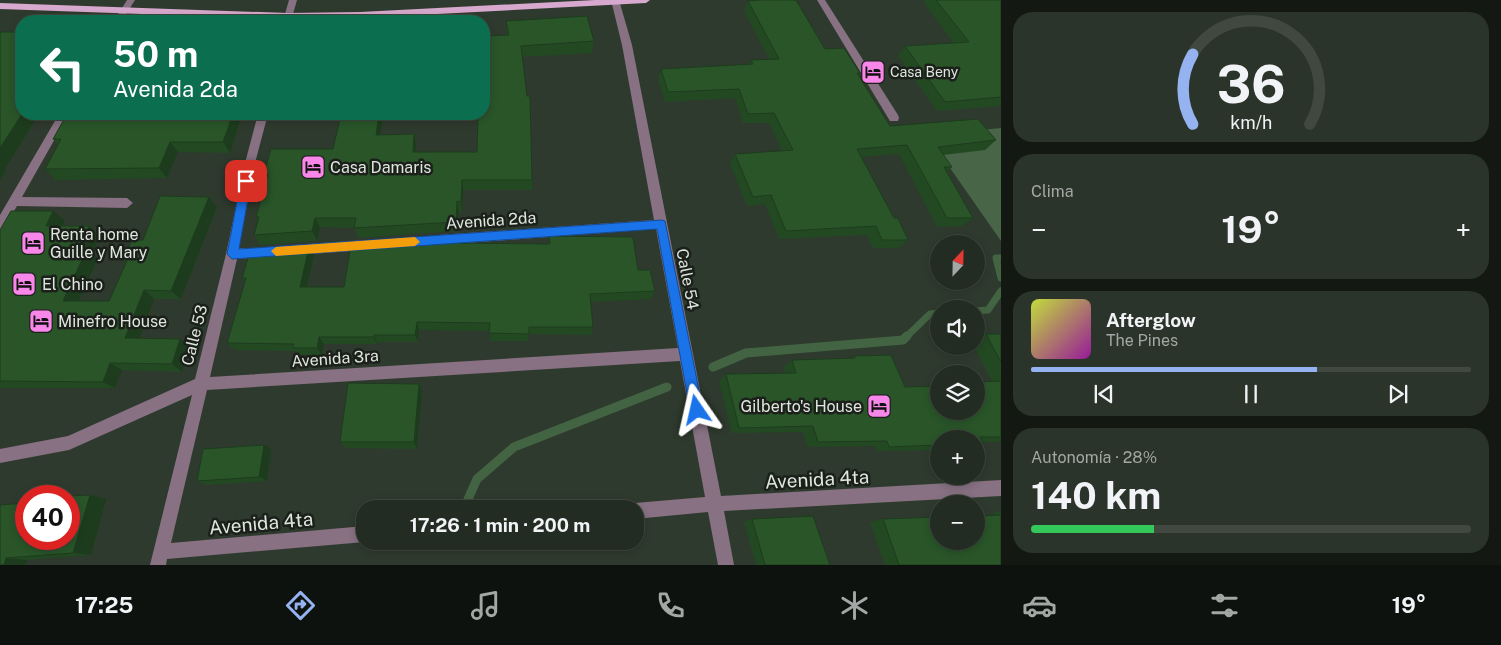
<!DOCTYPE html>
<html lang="es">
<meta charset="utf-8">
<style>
body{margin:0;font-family:"Public Sans",sans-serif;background:#2b342a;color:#f1f3f6;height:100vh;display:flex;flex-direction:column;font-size:19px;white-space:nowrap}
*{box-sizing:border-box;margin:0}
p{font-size:16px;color:#a3a7a5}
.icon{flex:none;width:28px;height:28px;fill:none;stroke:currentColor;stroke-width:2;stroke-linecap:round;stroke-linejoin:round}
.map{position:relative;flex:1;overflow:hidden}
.sheet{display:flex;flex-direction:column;gap:12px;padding:12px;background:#131813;width:500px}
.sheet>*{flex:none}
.banner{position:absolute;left:15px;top:15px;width:475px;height:105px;border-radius:20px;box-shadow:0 2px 8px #0003,0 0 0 1px #404840;background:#0b6e4f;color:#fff;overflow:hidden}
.needle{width:32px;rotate:22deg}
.fabs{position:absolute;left:930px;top:235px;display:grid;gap:10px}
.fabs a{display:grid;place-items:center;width:55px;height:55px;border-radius:50%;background:#232c22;box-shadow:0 2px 8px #0003,0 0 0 1px #404840;font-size:25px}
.speed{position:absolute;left:15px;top:485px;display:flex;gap:10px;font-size:25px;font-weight:700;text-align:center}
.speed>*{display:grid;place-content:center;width:65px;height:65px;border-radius:50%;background:#232c22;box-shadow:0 2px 8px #0003,0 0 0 1px #404840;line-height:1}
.speed .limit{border:8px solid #d22;background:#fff;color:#111}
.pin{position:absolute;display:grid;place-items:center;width:42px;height:42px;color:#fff;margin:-21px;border-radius:10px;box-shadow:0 2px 8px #0006}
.me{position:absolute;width:55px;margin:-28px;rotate:349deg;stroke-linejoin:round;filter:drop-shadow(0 0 4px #0008)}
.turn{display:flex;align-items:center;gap:18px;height:105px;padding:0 15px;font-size:22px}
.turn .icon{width:65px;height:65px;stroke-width:2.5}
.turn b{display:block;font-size:35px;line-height:42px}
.big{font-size:38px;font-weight:700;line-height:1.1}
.sheet .card{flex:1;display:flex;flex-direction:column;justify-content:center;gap:8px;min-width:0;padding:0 18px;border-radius:20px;background:#2b342a}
.sheet .dial{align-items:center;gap:0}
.dial svg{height:130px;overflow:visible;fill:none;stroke:#404840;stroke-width:7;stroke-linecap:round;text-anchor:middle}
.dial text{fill:#f1f3f6;stroke:none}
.song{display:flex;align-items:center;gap:15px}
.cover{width:60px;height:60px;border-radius:8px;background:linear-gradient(135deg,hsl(70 70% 55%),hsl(300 70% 35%))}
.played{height:5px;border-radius:2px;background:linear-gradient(90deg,#95b2f1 65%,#404840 65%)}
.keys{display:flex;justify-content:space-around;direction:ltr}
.heat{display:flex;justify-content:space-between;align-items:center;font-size:28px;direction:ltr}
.charge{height:8px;border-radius:4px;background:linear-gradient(90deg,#34c759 28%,#404840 0)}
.trip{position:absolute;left:356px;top:500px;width:288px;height:50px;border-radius:20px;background:#232c22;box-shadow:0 2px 8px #0003,0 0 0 1px #404840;font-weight:700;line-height:50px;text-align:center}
.dock{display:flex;height:80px;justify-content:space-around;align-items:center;background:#0e120e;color:#a3a7a5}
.dock .icon{width:35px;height:35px}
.dock .active{color:#95b2f1}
.dock b{font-size:22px;color:#f1f3f6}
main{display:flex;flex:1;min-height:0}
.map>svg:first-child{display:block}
.green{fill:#486547}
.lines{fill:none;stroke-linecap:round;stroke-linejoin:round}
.stream-far1{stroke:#436443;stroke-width:7}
.stream{stroke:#436443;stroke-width:9}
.minor{fill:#877183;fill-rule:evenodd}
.major{fill:#d7a9ce;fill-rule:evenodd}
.wall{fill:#234923}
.shaded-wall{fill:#1d3c1d}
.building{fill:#295529;stroke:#1d3c1d}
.route{fill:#1a73e8;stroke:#114b97}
.slow{fill:#f59e0b}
.labels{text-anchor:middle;stroke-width:5;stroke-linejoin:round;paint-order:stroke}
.far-poi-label{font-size:14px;fill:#dfe6de;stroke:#1b201a;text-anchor:start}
.poi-label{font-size:16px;fill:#dfe6de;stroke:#1b201a;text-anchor:start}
.street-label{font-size:16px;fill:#dfe6de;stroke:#1b201a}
.near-street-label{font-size:19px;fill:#dfe6de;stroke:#1b201a}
</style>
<main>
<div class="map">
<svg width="1001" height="565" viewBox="0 0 1001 565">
<rect width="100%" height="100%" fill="#2f3a2e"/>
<polygon class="green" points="1001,128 1001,241 927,135"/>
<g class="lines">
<g class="stream-far1">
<polyline points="1001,258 996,258 1001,278"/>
<polyline points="976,311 988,310 1001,291"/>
<polyline points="906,337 930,314 939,313"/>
</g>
<g class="stream">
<polyline points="713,367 746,353 903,340 907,336"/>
<polyline points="465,506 477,479 514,447 667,387"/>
</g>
<g class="minor">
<polygon points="127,0 135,0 122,21 114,21"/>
<polygon points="289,0 297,0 291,21 283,21"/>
<polygon points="611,0 619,0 632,45 721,496 1001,480 1001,496 724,511 734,565 718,565 708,512 635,519 635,509 628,509 630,506 635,503 705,497 680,361 207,390 171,543 365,526 365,541 367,541 365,542 167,559 166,565 150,565 192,395 69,450 0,463 0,449 68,436 195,379 226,254 245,163 258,114 268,114 255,163 239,248 269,248 271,252 269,256 265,257 237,259 210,377 678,348 656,229 439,245 435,243 433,240 435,237 439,235 654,220 622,45"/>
<polygon points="817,0 825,0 898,115 899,118 898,121 890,121"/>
<polygon points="59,114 69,114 22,197 127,198 133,203 127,208 17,206 4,228 0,230 0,215"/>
<polygon points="367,240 371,241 373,245 371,249 367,250 295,255 291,254 289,250 291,246 295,245"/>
</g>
<polygon class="major" points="595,0 650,0 646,3 360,18 288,19 0,9 0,3 288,13 360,12"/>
</g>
<g class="wall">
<polygon points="926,0 1001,0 1001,106 937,111 898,56 905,46 954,43 924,3"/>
<polygon points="748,1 825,49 860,73 858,76 890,126 996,140 985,150 943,155 952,167 946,172 973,218 962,226 937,227 899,154 862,157 894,218 908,240 899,248 873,248 867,235 779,239 765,204 747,206 730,164 735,154 782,151 769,123 743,123 735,98 665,102 658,79 661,69 749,64 751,60 769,59 744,11"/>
<polygon points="506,21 594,41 592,53 522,57 532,180 532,190 463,190 462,212 459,212 457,231 358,238 354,228 320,227 317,241 260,245 254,235 258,221 256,217 267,179 264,174 333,149 380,135 414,134 416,145 416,152 477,152 507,35"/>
<polygon points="0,31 21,114 44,114 41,119 36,119 5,169 6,170 0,181"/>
<polygon points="64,114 242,114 230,153 178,152 167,178 56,180 45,169 58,145 53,139 66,116"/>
<polygon points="217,207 181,299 154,299 139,338 190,346 182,372 122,370 115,388 0,388 0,230 65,221 63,226 89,226 100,236 92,253 98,258 79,301 109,301 126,264 123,261 143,240"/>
<polygon points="549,236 638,270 655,291 651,299 591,302 593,327 591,335 529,334 528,341 490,341 489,331 419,330 418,342 377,342 377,344 324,344 322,355 299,355 296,351 235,350 227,343 245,281 242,278 309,247 314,255 307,287 344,287 456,243 548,244"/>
<polygon points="986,334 1001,334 1001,442 982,442 983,444 976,446 976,439 939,439 939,450 877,451 875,446 808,447 803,432 732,433 719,381 726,374 785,373 784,367 792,360 850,359 854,356 905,387 939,411 992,381 974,346 976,346 976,340"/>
<polygon points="419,384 422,392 417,449 346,448 340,442"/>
<polygon points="271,449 267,481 207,485 197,481"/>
<polygon points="106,499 91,555 27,560 25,565 0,565 0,505"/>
<polygon points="1001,511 1001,565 885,565 870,522 883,519 995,515 994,512"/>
<polygon points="752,519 830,565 756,565 744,522"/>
</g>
<g class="shaded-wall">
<polygon points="22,114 31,114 36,119 5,169 6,170 0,181 0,148"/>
<polygon points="36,114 44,114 41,119"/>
<polygon points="233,114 242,114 230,153 223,142"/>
<polygon points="379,114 384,114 378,146 376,135"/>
<polygon points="414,134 416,145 415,162 413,152"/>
<polygon points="170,142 178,152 167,178 159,168"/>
<polygon points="462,180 463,190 462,212 461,202"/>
<polygon points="209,197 217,207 181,299 171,291"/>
<polygon points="457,201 459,212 457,231 456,222"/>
<polygon points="53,211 65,221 58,236 46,226"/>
<polygon points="315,218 320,227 317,241 312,231"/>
<polygon points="89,226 100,236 92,253 98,258 75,309 63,301 78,249"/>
<polygon points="309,247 314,255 305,295 300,287"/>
<polygon points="144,290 154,299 137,346 125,338"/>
<polygon points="417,322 419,330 418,342 415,335"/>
<polygon points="374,335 377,342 377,344 374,337"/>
<polygon points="319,337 324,344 322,355 317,348"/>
<polygon points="180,339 190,346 182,372 172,364"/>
<polygon points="110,363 122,370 115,388 103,382"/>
<polygon points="419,384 422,392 417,449 414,442"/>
<polygon points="264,445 271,449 267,481 259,477"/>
<polygon points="90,495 106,499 91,555 73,553"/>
<polygon points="6,558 27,560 25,565 4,565"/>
</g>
<g class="building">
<polygon points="760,0 796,0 825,49 844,48 860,73 857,73 890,126 978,119 996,140 938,147 952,167 944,167 973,218 947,218 907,145 857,149 894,218 898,218 908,240 882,240 876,226 786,231 771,195 753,197 735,154 793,150 774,113 748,114 739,89 668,92 661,69 753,64 751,60 779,59 748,1"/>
<polygon points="936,0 1001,0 1001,97 945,102 905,46 969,42"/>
<polygon points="587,16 594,41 521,46 527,96 530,96 532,180 462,180 461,202 457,201 456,222 354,228 356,218 315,218 312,231 254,235 259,217 256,217 268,174 264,174 271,149 333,149 341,114 379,114 376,135 414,134 413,152 477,152 478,114 484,114 484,36 509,35 506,21"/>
<polygon points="0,32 21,32 21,114 22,114 0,148"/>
<polygon points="67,114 233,114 223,142 170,142 159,168 45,169 61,139 53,139"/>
<polygon points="160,196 209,197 171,291 144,290 125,338 180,339 172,364 110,363 103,382 0,381 0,230 11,211 53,211 46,226 89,226 78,249 87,249 63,301 109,301 127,261 123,261 132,240 143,240"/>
<polygon points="455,236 455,243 550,244 549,236 633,237 638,270 650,270 655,291 590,294 593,327 529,327 529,334 489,333 490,323 417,322 415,335 374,335 374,337 319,337 317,348 293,348 294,344 227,343 246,278 242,278 250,251 309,247 300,287 344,287 351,244"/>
<polygon points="986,334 1001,334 1001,362"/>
<polygon points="891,355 905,387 939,386 939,411 976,411 976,382 1001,381 1001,437 980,437 983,444 976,444 976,439 939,439 939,445 889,447 887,441 818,442 813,426 739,428 726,374 796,373 792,360 855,358 854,356"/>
<polygon points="348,383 419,384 414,442 340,442"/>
<polygon points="264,445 259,477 197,481 203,449"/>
<polygon points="90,495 73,553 6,558 4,565 0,565 0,505 26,503 26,539 69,539 69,496"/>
<polygon points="1001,515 1001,565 899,565 883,519 939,517 939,541 976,541 976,516"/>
<polygon points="813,516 830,565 765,565 752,519"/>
</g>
<polygon class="route" points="246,177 251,181 239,249 662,220 665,221 703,410 701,415 697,417 692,415 690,410 657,229 232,259 227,254 241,181"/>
<polygon class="slow" points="415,237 420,242 415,246 276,256 271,251 276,247"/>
<defs>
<g id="hotel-square" transform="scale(1.25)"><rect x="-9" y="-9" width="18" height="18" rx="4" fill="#f987e9" stroke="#1b201a"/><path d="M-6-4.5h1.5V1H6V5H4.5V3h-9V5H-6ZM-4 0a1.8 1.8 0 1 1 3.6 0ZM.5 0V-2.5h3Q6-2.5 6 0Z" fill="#111"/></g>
</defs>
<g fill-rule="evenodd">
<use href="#hotel-square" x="873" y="72"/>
<use href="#hotel-square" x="313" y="167"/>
<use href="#hotel-square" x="33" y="243"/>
<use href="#hotel-square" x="24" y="284"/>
<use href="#hotel-square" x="41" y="321"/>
<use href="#hotel-square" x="879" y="406"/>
</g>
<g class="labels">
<g class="far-poi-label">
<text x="890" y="77">Casa Beny</text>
</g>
<g class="poi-label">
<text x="330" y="173">Casa Damaris</text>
<text x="50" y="240">Renta home<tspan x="50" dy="18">Guille y Mary</tspan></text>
<text x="42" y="290">El Chino</text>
<text x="58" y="327">Minefro House</text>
<text x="862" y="412" text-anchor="end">Gilberto's House</text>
</g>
<g class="street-label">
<text transform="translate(491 220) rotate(-4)" y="6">Avenida 2da</text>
<text transform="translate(688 279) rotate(79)" y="6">Calle 54</text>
<text transform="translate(194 335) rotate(-76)" y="6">Calle 53</text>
<text transform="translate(335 358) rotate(-4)" y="6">Avenida 3ra</text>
</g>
<g class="near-street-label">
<text transform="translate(817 479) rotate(-3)" y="7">Avenida 4ta</text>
<text transform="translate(261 523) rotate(-5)" y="7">Avenida 4ta</text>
</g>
</g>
</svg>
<div class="fabs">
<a><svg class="needle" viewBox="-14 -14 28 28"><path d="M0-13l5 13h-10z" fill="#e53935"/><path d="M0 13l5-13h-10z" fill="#a3a7a5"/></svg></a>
<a><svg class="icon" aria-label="sound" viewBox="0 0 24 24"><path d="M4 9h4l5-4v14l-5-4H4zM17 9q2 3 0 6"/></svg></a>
<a><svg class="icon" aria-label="layers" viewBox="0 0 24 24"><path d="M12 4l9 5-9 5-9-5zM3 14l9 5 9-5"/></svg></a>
<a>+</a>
<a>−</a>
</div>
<div class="speed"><div class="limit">40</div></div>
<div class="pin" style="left:246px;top:181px;background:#d93025"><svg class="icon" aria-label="arrive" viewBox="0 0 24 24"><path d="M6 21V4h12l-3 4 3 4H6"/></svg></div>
<svg class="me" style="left:697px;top:410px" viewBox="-20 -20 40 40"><path d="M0-17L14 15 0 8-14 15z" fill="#1a73e8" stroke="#fff" stroke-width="4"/></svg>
<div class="trip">17:26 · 1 min · 200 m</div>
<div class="banner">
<div class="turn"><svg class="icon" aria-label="left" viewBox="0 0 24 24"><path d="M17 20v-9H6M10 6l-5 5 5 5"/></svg><div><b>50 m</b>Avenida 2da</div></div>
</div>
</div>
<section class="sheet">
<div class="card dial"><svg viewBox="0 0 100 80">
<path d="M14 69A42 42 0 1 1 86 69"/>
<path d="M14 69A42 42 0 0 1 14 26" stroke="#95b2f1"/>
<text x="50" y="56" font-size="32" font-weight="700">36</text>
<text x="50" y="72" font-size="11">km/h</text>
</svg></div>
<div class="card"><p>Clima</p>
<div class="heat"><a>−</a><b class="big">19°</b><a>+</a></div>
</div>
<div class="card">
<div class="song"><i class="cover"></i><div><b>Afterglow</b><p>The Pines</p></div></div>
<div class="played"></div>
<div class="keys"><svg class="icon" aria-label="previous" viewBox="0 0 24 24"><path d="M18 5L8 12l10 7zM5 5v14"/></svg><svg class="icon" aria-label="pause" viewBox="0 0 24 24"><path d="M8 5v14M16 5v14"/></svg><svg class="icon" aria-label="next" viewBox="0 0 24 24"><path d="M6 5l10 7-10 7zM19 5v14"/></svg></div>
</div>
<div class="card"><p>Autonomía · 28%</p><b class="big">140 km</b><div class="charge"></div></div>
</section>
</main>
<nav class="dock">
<b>17:25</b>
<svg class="icon active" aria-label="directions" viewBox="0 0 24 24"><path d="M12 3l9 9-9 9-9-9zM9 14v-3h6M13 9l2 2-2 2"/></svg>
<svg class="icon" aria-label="music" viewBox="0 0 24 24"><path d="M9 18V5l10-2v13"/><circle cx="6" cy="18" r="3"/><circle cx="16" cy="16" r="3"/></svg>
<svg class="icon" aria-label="phone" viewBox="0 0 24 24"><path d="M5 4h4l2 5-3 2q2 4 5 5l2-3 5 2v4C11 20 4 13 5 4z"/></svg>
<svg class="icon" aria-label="climate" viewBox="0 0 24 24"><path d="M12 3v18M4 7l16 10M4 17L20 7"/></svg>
<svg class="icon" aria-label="car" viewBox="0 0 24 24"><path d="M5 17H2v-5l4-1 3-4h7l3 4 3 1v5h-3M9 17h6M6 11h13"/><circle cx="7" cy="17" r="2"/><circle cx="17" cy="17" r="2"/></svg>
<svg class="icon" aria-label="filters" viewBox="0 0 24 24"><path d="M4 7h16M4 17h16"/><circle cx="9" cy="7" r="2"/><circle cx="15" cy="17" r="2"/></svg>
<b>19°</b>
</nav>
